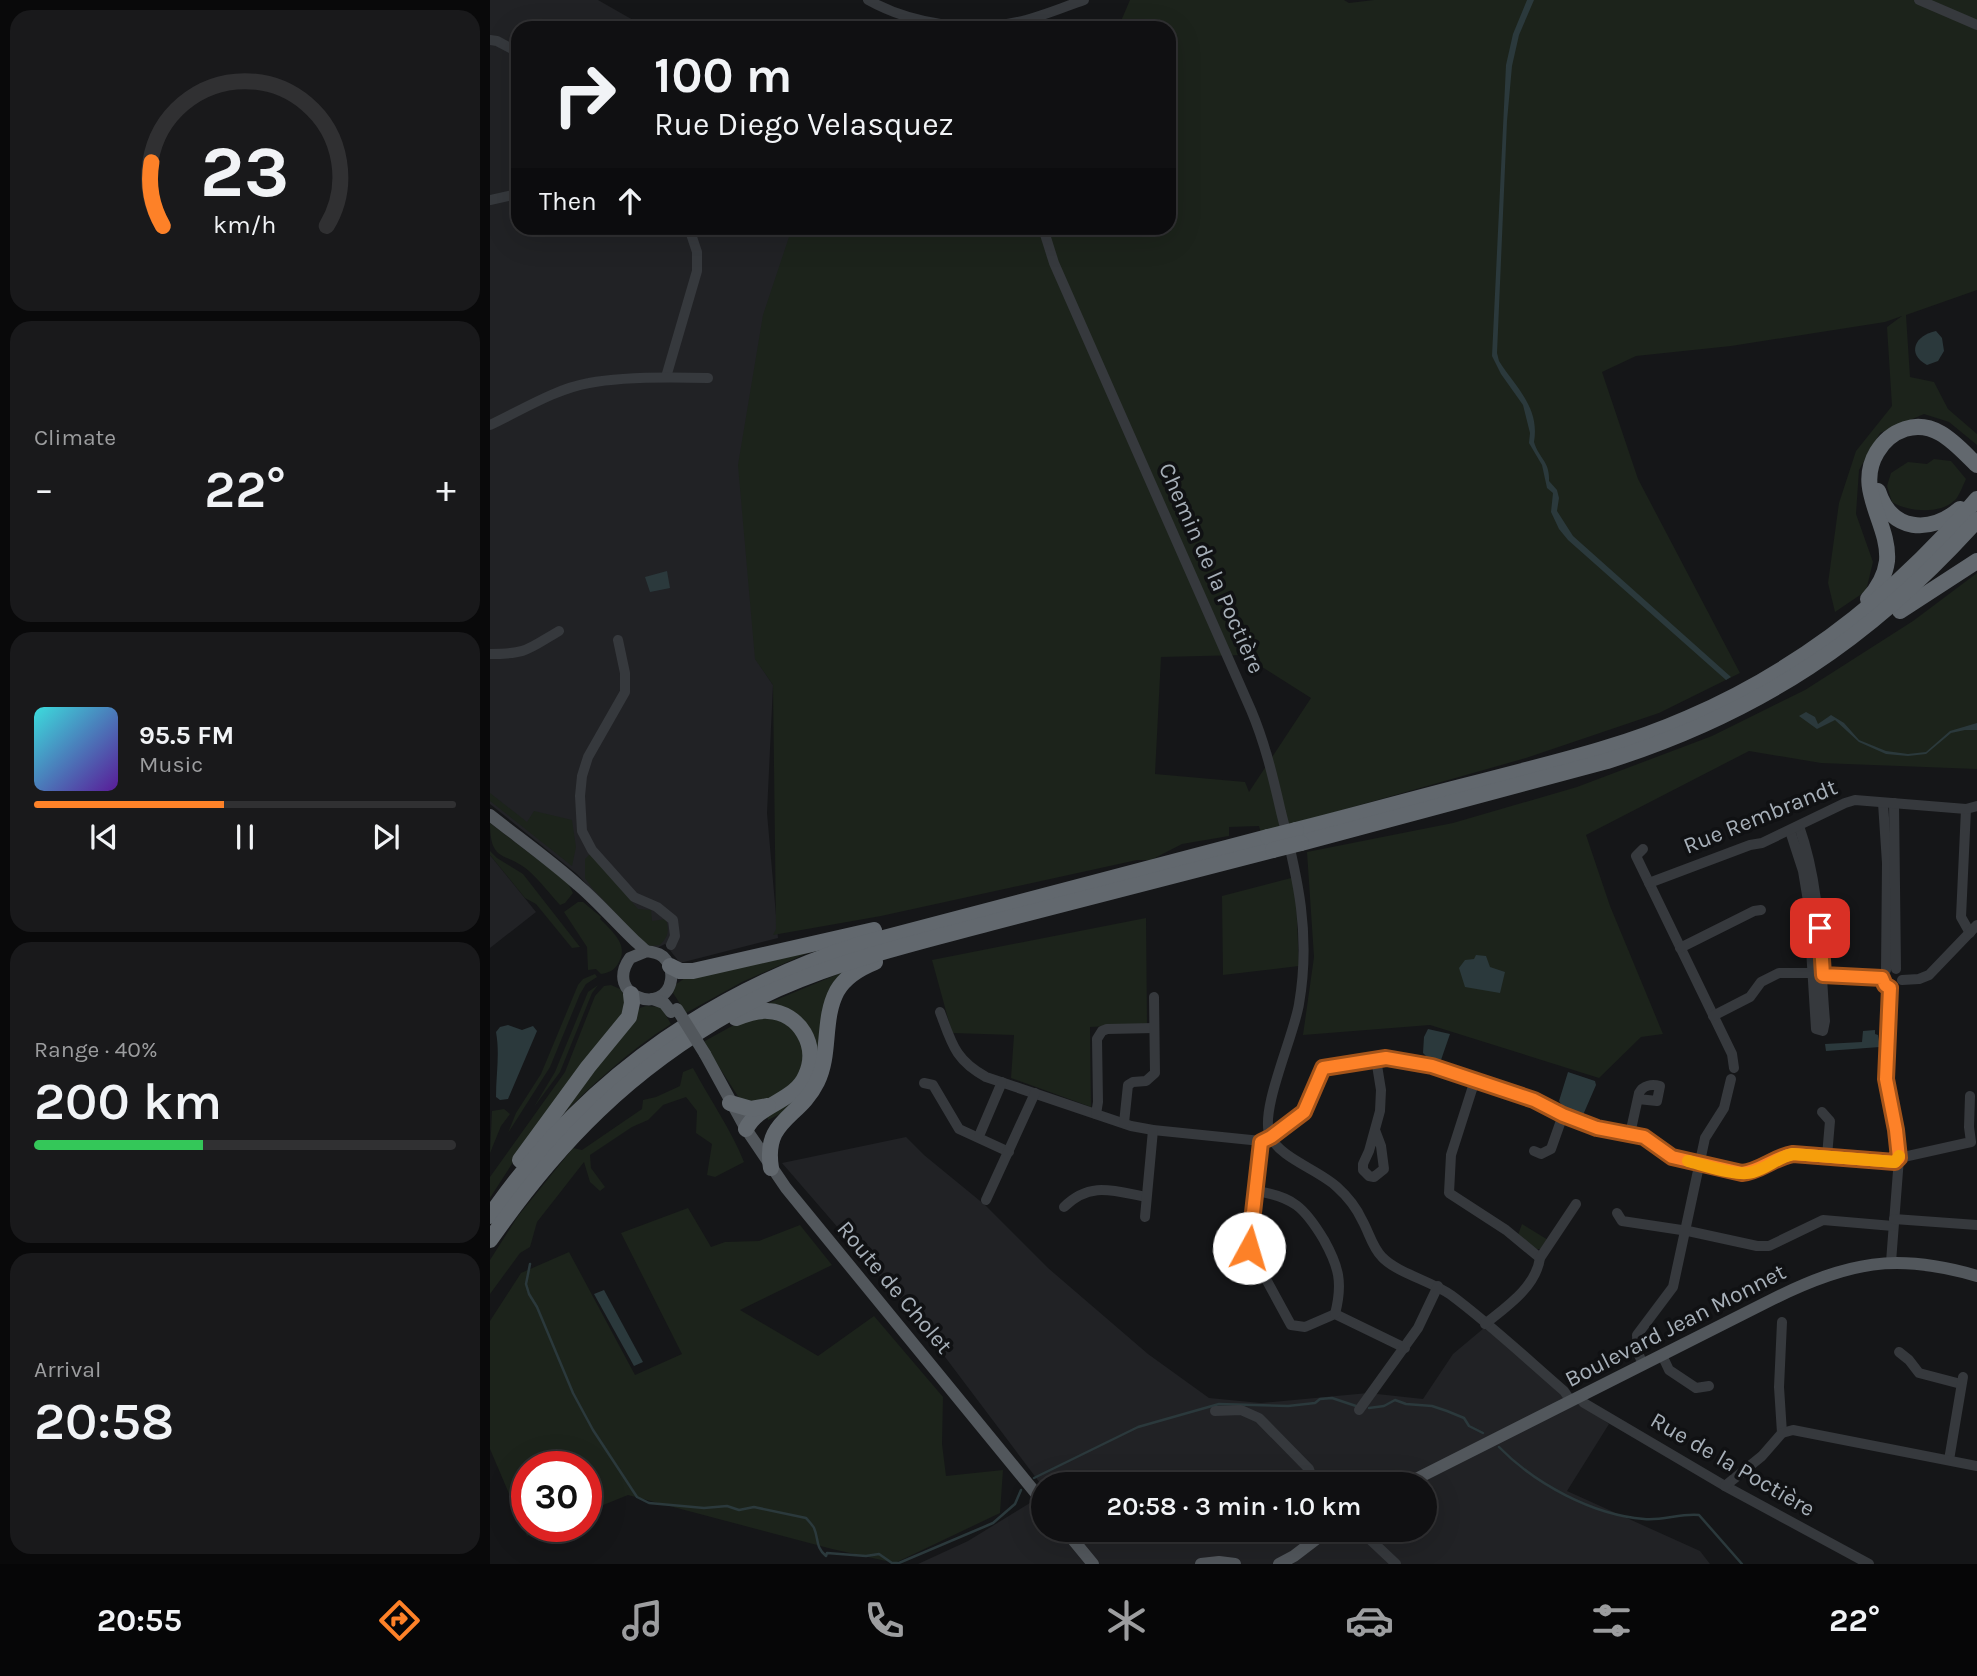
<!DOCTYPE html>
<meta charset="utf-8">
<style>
body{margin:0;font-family:Karla,sans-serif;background:#19191b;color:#f1f3f6;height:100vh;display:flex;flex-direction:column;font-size:26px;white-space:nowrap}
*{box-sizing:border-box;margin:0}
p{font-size:23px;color:#9c9d9f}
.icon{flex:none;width:38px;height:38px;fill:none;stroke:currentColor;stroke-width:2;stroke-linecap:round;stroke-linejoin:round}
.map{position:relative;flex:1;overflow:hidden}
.details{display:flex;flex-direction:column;gap:10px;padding:10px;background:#09090a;width:490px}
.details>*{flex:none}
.top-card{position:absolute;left:21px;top:21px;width:665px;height:214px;border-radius:21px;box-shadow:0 7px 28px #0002,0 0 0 2px #303032;background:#101012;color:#f1f3f6;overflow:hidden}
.speed{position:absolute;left:21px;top:1451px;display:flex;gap:14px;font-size:35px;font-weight:700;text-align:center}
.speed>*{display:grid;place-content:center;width:91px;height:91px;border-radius:50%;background:#101012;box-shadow:0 7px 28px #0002,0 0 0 2px #303032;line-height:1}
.speed .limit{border:10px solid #d22;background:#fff;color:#111}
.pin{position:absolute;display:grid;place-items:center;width:60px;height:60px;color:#fff;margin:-30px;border-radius:14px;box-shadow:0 4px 10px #0006}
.me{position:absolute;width:77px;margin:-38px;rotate:6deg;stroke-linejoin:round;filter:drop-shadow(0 0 5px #0008)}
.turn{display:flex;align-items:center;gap:24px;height:147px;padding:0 28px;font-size:32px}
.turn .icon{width:91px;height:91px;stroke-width:2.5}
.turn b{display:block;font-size:49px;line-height:60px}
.then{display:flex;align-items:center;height:66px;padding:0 28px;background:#0003;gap:14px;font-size:26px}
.big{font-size:52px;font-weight:600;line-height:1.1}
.details .tile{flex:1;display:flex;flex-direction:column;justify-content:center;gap:10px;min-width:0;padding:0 24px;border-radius:21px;background:#19191b}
.details .dial{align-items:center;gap:0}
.dial svg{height:182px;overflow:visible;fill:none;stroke:#303032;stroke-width:7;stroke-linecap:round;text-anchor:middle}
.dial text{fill:#f1f3f6;stroke:none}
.song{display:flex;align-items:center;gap:21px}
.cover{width:84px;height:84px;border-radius:10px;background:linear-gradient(135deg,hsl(180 70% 55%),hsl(270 70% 35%))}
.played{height:7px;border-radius:4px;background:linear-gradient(90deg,#fd8128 45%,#303032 45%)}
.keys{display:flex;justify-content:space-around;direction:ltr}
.heat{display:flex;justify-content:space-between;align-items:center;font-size:38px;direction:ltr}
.charge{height:10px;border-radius:5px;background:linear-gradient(90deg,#34c759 40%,#303032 0)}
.trip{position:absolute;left:541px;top:1472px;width:406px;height:70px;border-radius:35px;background:#101012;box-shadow:0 7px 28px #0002,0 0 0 2px #303032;font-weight:600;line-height:70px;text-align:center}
.dock{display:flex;height:112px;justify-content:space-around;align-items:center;background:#060607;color:#9c9d9f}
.dock .icon{width:49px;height:49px}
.dock .current{color:#fd8128}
.dock b{font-size:32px;color:#f1f3f6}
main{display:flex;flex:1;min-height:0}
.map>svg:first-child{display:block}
.built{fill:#212225}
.green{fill:#1c231b;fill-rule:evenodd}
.water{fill:#2b393c}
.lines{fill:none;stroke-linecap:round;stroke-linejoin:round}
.stream{stroke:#2b393c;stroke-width:2.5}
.minor{stroke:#36393d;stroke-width:10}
.major{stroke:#52575c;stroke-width:12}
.highway{stroke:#62686e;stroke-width:16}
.major-bridge{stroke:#52575c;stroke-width:12}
.highway-bridge{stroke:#62686e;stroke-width:16}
.route-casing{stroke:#a4541a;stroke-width:18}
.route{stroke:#fd8128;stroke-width:12}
.slow{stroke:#f59e0b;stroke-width:12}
.labels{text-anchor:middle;stroke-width:7;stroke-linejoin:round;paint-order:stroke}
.street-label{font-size:23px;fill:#a7b0b9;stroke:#101113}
</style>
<main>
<section class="details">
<div class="tile dial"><svg viewBox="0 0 100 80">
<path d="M14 69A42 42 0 1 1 86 69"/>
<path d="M14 69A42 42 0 0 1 9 41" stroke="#fd8128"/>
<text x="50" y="56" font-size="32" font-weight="700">23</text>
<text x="50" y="72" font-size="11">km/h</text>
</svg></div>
<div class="tile"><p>Climate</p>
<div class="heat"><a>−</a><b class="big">22°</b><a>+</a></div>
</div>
<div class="tile">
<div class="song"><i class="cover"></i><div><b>95.5 FM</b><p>Music</p></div></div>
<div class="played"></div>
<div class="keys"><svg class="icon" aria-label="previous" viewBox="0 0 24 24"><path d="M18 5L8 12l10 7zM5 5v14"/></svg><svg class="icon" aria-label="pause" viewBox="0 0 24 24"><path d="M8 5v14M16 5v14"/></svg><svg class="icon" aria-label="next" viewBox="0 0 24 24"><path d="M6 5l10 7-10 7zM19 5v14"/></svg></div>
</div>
<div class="tile"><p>Range · 40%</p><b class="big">200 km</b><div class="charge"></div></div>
<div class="tile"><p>Arrival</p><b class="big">20:58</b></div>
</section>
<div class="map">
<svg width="1487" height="1564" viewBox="0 0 1487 1564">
<rect width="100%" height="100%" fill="#151618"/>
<g class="built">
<polygon points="0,0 108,0 157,28 28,28 28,228 307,228 265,658 283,685 277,813 288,938 190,963 175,944 165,949 139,930 87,874 0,804"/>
<polygon points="0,855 46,912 0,948"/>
<polygon points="416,1137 434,1155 495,1205 558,1268 658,1354 719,1398 771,1403 878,1393 933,1399 963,1354 994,1328 1119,1424 1077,1491 1210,1551 1220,1564 428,1564 478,1541 553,1495 553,1530 934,1530 934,1484 553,1484 553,1487 440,1337 440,1334 292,1163"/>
</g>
<g class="green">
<path d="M640,0H854L859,3L884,0H1487V290L1416,315L1420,377L1444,382L1458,409L1487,434V445L1459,422L1434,414L1390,433L1369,470L1366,514L1383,562L1376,591L1345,612L1338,583L1349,503L1366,451L1402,406L1397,327L1412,316L1395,322L1241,346L1146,356L1112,372L1148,479L1250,673L1169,713L1036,758L771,833L769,826L739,827V836L692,844L661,860H647L391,916L283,935L286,929L283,685L265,659L248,465L273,315L302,228H679V28H628ZM753,655L821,698L759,792L755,782L665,774L671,657Z"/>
<path d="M1444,459L1461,461L1476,479C1473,485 1470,494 1466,499C1451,515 1419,512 1402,502L1397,486L1401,473L1418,462L1437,464Z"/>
<polygon points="1487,573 1487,769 1331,763 1259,751 1096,835 1120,906 1173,1034 1151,1037 1109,1078 940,1025 813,1035 824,957 817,852 963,823 1087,787 1222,736 1315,690 1423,621"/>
<polygon points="0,793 37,822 44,811 82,820 86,847 82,866 0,801"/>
<path d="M0,823L77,882L83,893L75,903L70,905C60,894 50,881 39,871C16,851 0,864 0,823Z"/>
<polygon points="0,851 7,858 33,874 90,947 82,948 46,904 35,898 0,855"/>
<path d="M99,855H102L148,909L161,910L162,921L176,919C179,931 179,936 170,945L160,946L152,941L102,888L95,878V859Z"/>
<polygon points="805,877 809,966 733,975 732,896"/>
<path d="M88,902H93L111,917L110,919C122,931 139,945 129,962C125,970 119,973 111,974L106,969L98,970L97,947L74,912Z"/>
<polygon points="656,918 657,1024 600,1027 601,1107 521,1078 524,1035 462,1033 442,960"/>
<polygon points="329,948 252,982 196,1013 183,993 185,985 195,978"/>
<path d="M365,967L348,983L339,995L328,1061L321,1084L298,1110L278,1120L277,1115C287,1109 301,1103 309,1094C329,1073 328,1032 302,1016C290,1010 277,1008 264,1009Z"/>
<polygon points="105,974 107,977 96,984 90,994 60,1067 18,1133 26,1113 51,1074 88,985 93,979"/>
<polygon points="108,985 102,993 70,1072 44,1107 65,1072 98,992"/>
<polygon points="121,985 130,989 135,995 135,1012 40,1136 0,1198 0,1177 75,1072 105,996 114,986"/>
<path d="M156,1006L171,1007L181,1024C137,1052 101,1086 64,1123L147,1009Z"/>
<path d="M280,1016C290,1021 300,1025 307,1034C329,1064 298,1097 268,1103C263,1104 256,1102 251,1101L213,1042L253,1020Z"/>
<path d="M203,1068C220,1100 241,1129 254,1162L225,1177L217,1175L222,1144L206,1133L207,1111L196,1097L173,1105L158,1120L142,1127L100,1155L101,1168L115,1187L110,1191L100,1182L94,1162L47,1222L40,1247L30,1253L0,1294V1260L28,1216L83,1148L92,1150L152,1109L153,1100L166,1097L190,1086L193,1072Z"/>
<polygon points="14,1109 20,1114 11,1126 0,1153 2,1111"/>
<polygon points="198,1208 221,1247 235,1242 269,1241 310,1225 342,1265 250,1310 328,1356 384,1316 453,1397 452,1444 456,1476 513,1470 510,1513 405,1563 342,1549 138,1495 96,1512 96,1466 37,1466 37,1526 62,1526 37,1536 0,1449 0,1321 31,1273 79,1252 145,1375 192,1354 131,1233"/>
<polygon points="1032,1224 1058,1240 1052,1249 1046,1249 1028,1235"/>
</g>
<g class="water">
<path d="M1037,0H1044L1029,35L1022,66L1017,121L1007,353L1009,361C1026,388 1050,407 1044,442C1049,459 1060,461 1059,481L1067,490L1069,498L1067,511L1083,536L1241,677L1236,680L1078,540L1069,529L1061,512L1063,493L1057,488L1052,465L1039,443L1040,433L1033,405L1011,374L1002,356L1016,65L1023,34Z"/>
<path d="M1446,331L1452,338L1454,351L1448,361L1437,365C1416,354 1425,335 1446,331Z"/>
<polygon points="177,571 180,588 160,592 155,577"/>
<polygon points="1316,712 1325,717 1328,724 1341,715 1354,723 1369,740 1396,751 1418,754 1436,752 1460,731 1487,723 1487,730 1475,730 1461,733 1436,754 1418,756 1396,754 1369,742 1345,720 1327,729 1309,716"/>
<polygon points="986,955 996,956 1000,967 1015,972 1010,993 975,987 969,968 975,960 984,959"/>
<path d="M18,1025L32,1030L43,1026L47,1031L18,1099L10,1100L6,1097C6,1074 10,1054 6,1032L10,1027Z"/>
<polygon points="938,1029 960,1034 951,1060 937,1057 933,1053 934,1037"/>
<polygon points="1385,1030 1385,1034 1388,1035 1390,1047 1336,1051 1335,1044 1372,1042 1373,1031"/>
<path d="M1078,1072L1105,1081L1106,1085L1093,1115C1085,1112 1073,1109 1069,1101Z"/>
<polygon points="114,1290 153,1362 144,1366 104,1294"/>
</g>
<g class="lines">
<g class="stream">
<path d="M40,1264L36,1284L39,1294L47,1307L83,1393L103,1430L147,1497L159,1503L214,1508L237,1506L249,1510L264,1507L316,1518C317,1519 324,1527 324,1528C329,1539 325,1547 336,1556L337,1553L376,1556L389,1554L402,1563H409L503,1523L525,1504L531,1490"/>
<polyline points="879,1408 894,1406 905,1400 916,1404 942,1406 957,1411 974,1418 979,1426 993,1433"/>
<path d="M1009,1447C1045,1484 1103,1515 1154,1519C1172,1521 1191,1513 1209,1515L1252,1564"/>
<polyline points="544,1478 648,1427 729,1404 798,1406 825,1403 830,1399 842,1398 866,1406"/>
</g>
<g class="minor">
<path d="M378,0C423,25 482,33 532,21C553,16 574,7 594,0"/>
<polyline points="1429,0 1487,25"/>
<polyline points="0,40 7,41 28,52"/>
<polyline points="0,200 28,194"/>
<path d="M553,228L564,263L761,710C775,743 783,777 791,812C808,878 821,935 809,1004C804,1036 769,1111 780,1136C790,1158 829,1170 847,1187C857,1196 866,1207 872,1220C879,1232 882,1247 892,1257C907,1273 941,1281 961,1295C1000,1324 1037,1359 1074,1391L1081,1401"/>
<polyline points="176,377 207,271 207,252 199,228"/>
<path d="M0,425C32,410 65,389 99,383C134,376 183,377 218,378"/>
<polyline points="128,640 135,673 135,692 98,757 92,776 90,796 92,831 102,850 144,897 167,907 183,920 185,936 181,945"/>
<path d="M0,654C38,654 38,649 69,631"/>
<polyline points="1393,803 1397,863 1396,970"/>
<polyline points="1404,803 1406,969"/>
<polyline points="1476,809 1471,917 1480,933"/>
<path d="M1300,831L1313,871L1318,901L1326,1029L1333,1031L1335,1021C1329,953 1332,891 1309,826"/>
<polyline points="1153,849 1146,856 1242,1054 1244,1068"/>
<polyline points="1159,883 1260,845 1272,843 1355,803 1365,800 1476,809 1487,806"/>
<polyline points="1190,948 1264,911 1271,910"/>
<polyline points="1412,980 1429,979 1439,975 1487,925"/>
<polyline points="1400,988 1396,1079 1406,1130 1409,1158 1401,1262"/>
<path d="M450,1012C462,1044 465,1060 496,1077L641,1126L663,1130L771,1141L781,1137L814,1112L833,1068L896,1058L942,1066L1044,1100L1073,1115L1107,1128L1154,1137L1182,1158L1252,1173C1271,1171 1284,1157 1303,1154L1405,1162L1409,1158L1481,1142L1479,1127L1480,1096"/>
<polyline points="1223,1016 1260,997 1271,982 1289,973 1318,973 1392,978"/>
<polyline points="985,1080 961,1155 959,1193 1016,1230 1050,1258"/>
<polyline points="434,1083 443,1085 469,1129 519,1152"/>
<polyline points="1332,1112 1340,1121 1337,1156"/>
<polyline points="606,1114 608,1102 607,1039 612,1031 617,1029 664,1028"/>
<polyline points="634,1123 638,1085 643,1082 656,1081 665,1073 664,997"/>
<polyline points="885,1130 891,1146 894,1169 884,1177 879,1176 873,1170 873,1164 879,1151 890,1111 891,1090 886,1059"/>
<path d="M1140,1134L1149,1093C1153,1085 1162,1084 1170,1086L1167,1101L1148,1099"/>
<polyline points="489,1136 512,1082"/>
<polyline points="771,1141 759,1248 801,1325 815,1327 845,1314 915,1348"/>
<polyline points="1044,1151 1051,1154 1061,1149 1073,1115"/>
<path d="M765,1191C803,1196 815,1208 834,1240C849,1267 853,1283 845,1314"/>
<polyline points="496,1200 545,1093"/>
<path d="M574,1207C600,1181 624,1191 656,1197"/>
<polyline points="1127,1213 1132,1221 1198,1231 1267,1246 1279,1246 1333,1220 1403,1226"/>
<polyline points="655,1217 663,1130"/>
<polyline points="1404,1219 1487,1225"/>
<polyline points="1292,1322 1289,1387 1292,1433"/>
<path d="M995,1324C1016,1307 1046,1287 1050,1258L1086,1204"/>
<polyline points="1409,1352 1419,1360 1429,1373 1471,1384"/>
<polyline points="1172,1355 1179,1370 1206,1388 1219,1386"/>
<polyline points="1153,1364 1148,1353 1147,1335 1183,1287 1215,1138 1234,1108 1241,1079"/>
<polyline points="1089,1397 1094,1403 1235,1486 1379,1564"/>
<polyline points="869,1410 928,1328 948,1286"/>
<polyline points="725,1411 751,1410 769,1418 819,1469 824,1484"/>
<polyline points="1459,1460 1473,1377"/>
<polyline points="1235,1486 1272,1456 1292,1433 1303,1430 1487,1466"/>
<polyline points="870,1530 906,1564"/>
</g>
<g class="major">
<path d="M0,815C29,838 60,860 88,885C108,902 126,923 145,941C149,944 153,949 157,951C165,953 171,953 176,960C180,965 182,973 181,980C175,1017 113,996 140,958L157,951"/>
<polyline points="163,999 174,1003 181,1012"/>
<polyline points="215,1054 256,1129 296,1188 553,1502"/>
<path d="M916,1484L1283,1299C1358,1262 1406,1252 1487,1276"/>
<polyline points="575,1530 603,1564"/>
<polyline points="711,1564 729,1562 745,1564"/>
<polyline points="789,1564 804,1556 838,1530"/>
</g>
<g class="highway">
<path d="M1388,491C1401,532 1440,534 1470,509"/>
<path d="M1378,599C1388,588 1395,576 1397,561C1400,523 1364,490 1387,452C1393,442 1403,433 1415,429C1446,419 1467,446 1487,465"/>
<polyline points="1410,611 1487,561"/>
<path d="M806,830C866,815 926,798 986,783C1058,764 1130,748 1198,718C1312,669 1407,593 1487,499"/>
<path d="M811,843L1117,761C1269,713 1381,638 1487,520"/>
<polyline points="180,966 190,971 203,971 384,930"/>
<path d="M246,1018C256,1014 267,1010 278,1011C310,1013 329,1046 316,1075C305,1102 269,1103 256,1129"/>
<polyline points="240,1103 261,1109 278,1106"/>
<polyline points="30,1160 98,1067 139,1017 142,1003 141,994"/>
<path d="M281,1168C273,1119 309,1119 327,1082C341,1054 332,1019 347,991C355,977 370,968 385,962"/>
<path d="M0,1216C91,1084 215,995 367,945L778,837"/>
<path d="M0,1240C68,1142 140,1069 245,1010C324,966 414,946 500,923C595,899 689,874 783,850"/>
</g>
<polyline class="major-bridge" points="187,1009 215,1054"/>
<g class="highway-bridge">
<polyline points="778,837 806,830"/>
<polyline points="783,850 811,843"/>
</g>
</g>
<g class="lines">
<g class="route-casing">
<path id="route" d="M759,1248L771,1142L781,1137L814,1112L833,1068L896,1058L942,1066L1044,1100L1073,1115L1107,1128L1154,1137L1182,1157L1252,1173C1271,1171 1284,1157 1303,1154L1405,1162L1409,1158L1406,1130L1396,1079L1400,988L1395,985L1392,978L1333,975L1330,928"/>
</g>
<use href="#route" class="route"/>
<path class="slow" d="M1198,1161C1214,1165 1248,1177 1263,1172C1278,1168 1288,1157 1303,1154L1405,1162L1409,1156"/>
</g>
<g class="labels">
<g class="street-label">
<text transform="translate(722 568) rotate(66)" y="8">Chemin de la Poctière</text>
<text transform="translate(1270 816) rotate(-22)" y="8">Rue Rembrandt</text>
<text transform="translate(405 1287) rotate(50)" y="8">Route de Cholet</text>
<text transform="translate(1185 1325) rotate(-27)" y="8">Boulevard Jean Monnet</text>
<text transform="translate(1243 1464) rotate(30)" y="8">Rue de la Poctière</text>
</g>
</g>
</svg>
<div class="speed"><div class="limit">30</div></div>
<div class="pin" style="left:1330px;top:928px;background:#d93025"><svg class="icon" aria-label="arrive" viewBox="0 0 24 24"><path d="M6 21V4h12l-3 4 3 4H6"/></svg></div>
<svg class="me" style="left:759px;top:1248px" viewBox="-20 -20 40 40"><circle r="19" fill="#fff"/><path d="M0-13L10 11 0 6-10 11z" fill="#fd8128"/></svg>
<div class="trip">20:58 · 3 min · 1.0 km</div>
<div class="top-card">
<div class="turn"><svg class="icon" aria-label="right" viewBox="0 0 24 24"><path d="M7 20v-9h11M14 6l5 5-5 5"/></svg><div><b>100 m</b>Rue Diego Velasquez</div></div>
<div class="then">Then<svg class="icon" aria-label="ahead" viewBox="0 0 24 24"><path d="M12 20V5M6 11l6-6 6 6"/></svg></div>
</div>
</div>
</main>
<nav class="dock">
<b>20:55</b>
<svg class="icon current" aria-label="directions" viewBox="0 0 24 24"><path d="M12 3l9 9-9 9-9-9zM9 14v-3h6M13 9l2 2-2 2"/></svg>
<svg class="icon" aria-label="music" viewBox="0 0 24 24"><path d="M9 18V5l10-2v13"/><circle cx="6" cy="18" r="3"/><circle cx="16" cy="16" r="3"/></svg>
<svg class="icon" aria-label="phone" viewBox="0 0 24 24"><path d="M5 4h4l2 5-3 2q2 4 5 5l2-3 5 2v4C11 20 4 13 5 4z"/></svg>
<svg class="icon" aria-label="climate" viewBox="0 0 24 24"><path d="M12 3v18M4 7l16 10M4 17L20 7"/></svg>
<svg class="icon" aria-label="car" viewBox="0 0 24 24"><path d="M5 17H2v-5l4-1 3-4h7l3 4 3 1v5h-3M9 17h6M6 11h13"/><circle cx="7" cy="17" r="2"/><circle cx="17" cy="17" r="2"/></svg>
<svg class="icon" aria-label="filters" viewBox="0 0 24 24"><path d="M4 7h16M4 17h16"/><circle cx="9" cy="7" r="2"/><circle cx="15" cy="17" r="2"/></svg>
<b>22°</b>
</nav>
